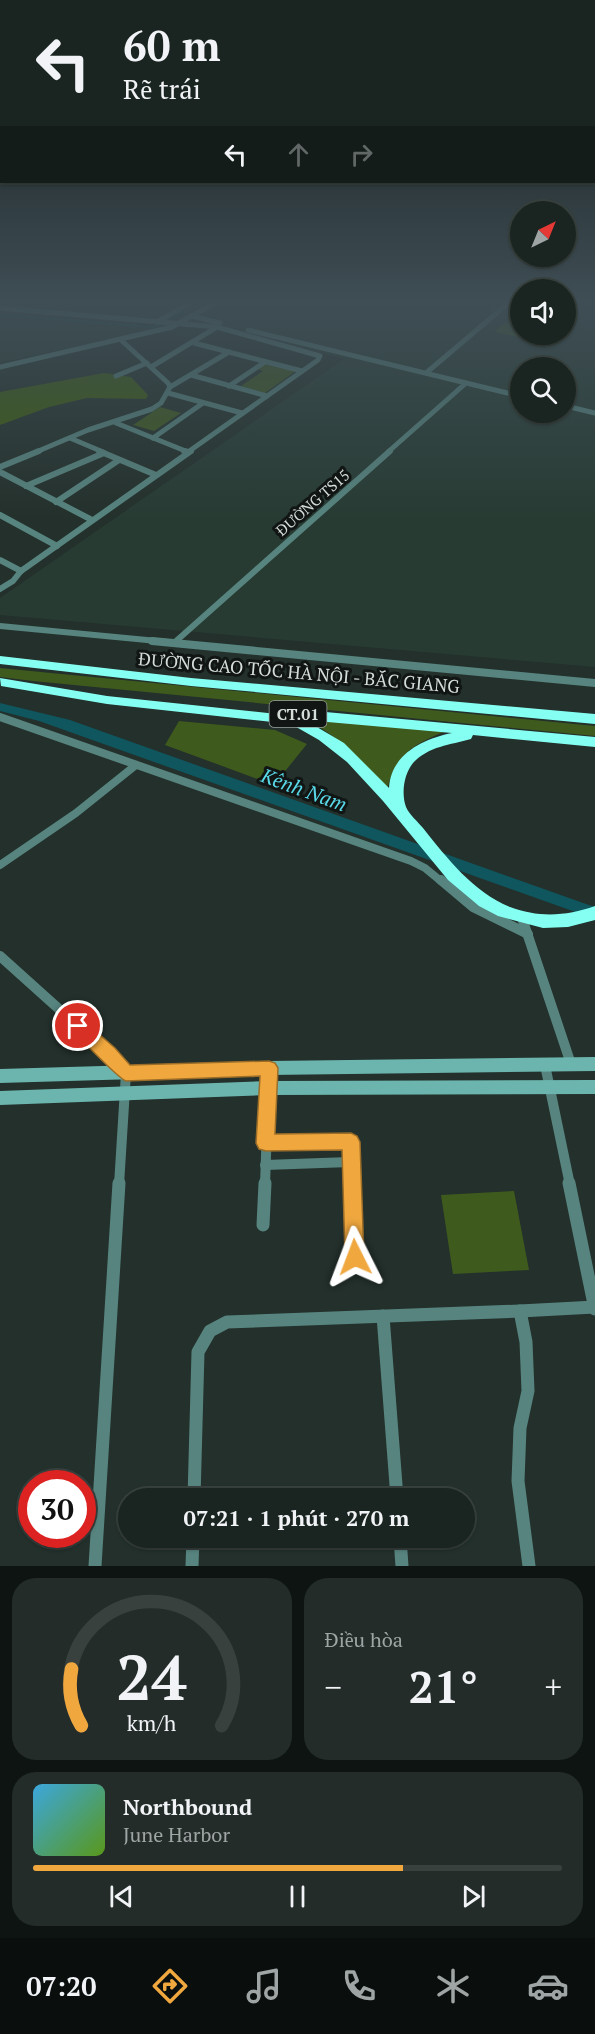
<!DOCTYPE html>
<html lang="vi">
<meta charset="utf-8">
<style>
body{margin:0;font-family:"PT Serif",serif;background:#232c29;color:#f1f3f6;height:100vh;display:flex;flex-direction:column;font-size:22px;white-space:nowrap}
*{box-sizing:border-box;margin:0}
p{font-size:20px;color:#9fa4a5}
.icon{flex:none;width:33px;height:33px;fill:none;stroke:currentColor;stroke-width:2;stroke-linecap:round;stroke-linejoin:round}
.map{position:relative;height:1566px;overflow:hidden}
.drawer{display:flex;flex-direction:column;gap:12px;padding:12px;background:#0e1412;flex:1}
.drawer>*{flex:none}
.hud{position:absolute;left:0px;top:0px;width:596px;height:183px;box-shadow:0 2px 4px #0004,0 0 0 2px #38413e;background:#1a2420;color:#f1f3f6;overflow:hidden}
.needle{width:39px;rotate:43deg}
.fabs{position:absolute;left:510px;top:201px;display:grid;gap:12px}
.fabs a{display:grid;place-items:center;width:66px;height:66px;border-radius:50%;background:#1a2420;box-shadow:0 2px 4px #0004,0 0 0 2px #38413e;font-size:30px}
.speed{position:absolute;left:18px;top:1470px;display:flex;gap:12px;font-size:30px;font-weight:700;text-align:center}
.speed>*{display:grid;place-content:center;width:78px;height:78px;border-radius:50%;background:#1a2420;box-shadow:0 2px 4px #0004,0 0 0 2px #38413e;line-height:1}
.speed .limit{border:9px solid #d22;background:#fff;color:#111}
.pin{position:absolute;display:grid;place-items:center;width:51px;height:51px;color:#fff;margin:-26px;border:3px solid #fff;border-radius:50%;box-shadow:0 2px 6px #0007}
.me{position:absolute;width:66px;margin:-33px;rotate:357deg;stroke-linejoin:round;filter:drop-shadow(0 0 4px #0008)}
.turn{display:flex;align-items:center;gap:21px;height:126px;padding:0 24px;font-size:27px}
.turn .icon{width:78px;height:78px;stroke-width:2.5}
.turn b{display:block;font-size:42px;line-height:51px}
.lanes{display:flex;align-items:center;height:57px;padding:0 24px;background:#0003;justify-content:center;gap:30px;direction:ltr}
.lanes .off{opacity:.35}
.big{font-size:45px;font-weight:800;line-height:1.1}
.drawer .card{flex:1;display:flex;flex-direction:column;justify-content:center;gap:9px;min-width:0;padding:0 21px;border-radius:24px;background:#232c29}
.drawer .dial{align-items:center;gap:0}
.dial svg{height:156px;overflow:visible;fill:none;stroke:#38413e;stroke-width:7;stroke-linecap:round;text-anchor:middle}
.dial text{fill:#f1f3f6;stroke:none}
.song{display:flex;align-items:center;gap:18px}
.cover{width:72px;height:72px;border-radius:9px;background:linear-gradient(135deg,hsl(200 70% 55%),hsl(90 70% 35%))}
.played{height:6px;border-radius:3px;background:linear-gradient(90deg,#efa73e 70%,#38413e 70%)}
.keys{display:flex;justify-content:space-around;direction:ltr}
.heat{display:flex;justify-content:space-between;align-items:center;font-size:33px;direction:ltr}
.drawer .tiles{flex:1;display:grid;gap:12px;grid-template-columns:1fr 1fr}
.card:last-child{grid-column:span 2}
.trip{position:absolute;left:118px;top:1488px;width:357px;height:60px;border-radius:30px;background:#1a2420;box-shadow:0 2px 4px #0004,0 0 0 2px #38413e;font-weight:800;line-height:60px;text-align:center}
.dock{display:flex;height:96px;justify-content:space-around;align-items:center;background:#0a0e0d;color:#9fa4a5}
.dock .icon{width:42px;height:42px}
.dock .active{color:#efa73e}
.dock b{font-size:27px;color:#f1f3f6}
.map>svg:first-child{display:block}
.built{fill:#273b33;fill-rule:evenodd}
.green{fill:#3f5a1d}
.forest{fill:#3d5d0b}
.water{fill:#0f565e}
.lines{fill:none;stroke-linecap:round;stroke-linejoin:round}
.stream{stroke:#0f565e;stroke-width:1.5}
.street-far4{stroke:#57847f;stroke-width:5}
.street-far3{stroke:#57847f;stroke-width:6}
.street-far2{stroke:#57847f;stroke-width:8}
.street-far1{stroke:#57847f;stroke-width:10}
.street{stroke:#57847f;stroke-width:13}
.secondary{fill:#6bb5ae;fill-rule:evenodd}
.highway{fill:#86fff3;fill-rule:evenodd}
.route{fill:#efa73e;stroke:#9b6d28;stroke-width:1.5}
.labels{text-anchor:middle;stroke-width:6;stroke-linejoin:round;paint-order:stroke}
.far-street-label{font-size:15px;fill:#d6deda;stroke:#111614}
.shield{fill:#111614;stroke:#9ba29f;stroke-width:1.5}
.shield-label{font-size:16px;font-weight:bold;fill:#d6deda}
.street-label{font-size:18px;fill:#d6deda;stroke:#111614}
.water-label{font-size:20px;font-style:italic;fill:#59d8e7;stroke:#111614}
</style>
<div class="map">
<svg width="595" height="1566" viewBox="0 0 595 1566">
<rect width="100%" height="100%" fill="#23302b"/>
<path class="built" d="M0,301H520V334H566V301H595V667L0,615V598L344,359L195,321L0,363ZM520,368H566V412H520Z"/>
<g class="green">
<polygon points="506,322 520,325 520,334 546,335 538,341 494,332"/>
<polygon points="267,363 296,371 265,393 241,386 263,371 258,369"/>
<polygon points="160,407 181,413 154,431 133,425"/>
<polygon points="0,668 595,726 595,736 33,681 0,677"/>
<path d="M300,717L446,731C413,745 396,753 387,790C361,761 337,733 300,717Z"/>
<polygon points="179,721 275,730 307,744 274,785 165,745"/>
<polygon points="514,1191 529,1270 453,1274 441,1195"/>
</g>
<polygon class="forest" points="104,373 131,377 148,395 146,399 87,398 49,407 0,425 0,392"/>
<polygon class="water" points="0,703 70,720 586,904 595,907 595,919 39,721 0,711"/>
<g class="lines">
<polyline class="stream" points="0,315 154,327 206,301"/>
<g class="street-far4">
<polyline points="0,308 218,327"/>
<polyline points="191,316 220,323"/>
<polyline points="157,322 194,301"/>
<polyline points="248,330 520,396"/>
<polyline points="194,343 302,371"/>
<polyline points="0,367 172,327 218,301"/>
<polyline points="151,367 217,327 320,356 318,360 188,452"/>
<polyline points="426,373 511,301"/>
<polyline points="191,375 267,396"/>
<polyline points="116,376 147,363"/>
<polyline points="229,386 265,362"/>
<polyline points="170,387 229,352"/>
<polyline points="168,393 242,413"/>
<polyline points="566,406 595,413"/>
<polyline points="116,423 188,452"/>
<polyline points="70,438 103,452"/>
<polyline points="153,438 203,403"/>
<polyline points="36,452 88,430 152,409 161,403 170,387 168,383 121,340"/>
<polyline points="388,452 466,383"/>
</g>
<g class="street-far3">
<polyline points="99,451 156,475"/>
<polyline points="184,451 188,452"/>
<polyline points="0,467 39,451"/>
<polyline points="0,472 92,520"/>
<polyline points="26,486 104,453"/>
<polyline points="56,502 119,460"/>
<polyline points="0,515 57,546"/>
<polyline points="0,560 21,571"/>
<polyline points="0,589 13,581 21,571 191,451"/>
<polyline points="0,626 168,642"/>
<polyline points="175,642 390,451"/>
</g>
<g class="street-far2">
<polyline points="152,641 595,683"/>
<polyline points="0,717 411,861 425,868 442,882"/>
<polyline points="0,865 76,813 136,765"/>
</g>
<g class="street-far1">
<polyline points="441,880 473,907 528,934"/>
<polyline points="522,918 571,1064"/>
<polyline points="0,956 109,1054 126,1073 119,1185"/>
<polyline points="545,1065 570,1185"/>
<polyline points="265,1143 351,1142 352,1185"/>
<polyline points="265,1165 350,1162"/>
<polyline points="265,1185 269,1068"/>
</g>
<g class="street">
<polyline points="352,1183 355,1257"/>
<polyline points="569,1183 595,1309"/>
<polyline points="263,1225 265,1183"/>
<polyline points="520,1311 595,1307"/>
<polyline points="383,1316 397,1498"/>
<polyline points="194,1498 198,1352 210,1331 227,1322 520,1311 526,1342 528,1391 520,1428 518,1481 529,1566"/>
<polyline points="400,1538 402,1566"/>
<polyline points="95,1566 119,1183"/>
<polyline points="192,1566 193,1538"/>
</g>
<g class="secondary">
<polygon points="595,1057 595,1071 269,1075 0,1083 0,1069 269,1061"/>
<polygon points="595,1080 595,1094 268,1095 0,1105 0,1091 268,1081"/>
</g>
<g class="highway">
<polygon points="0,656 191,678 595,714 595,724 191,686 0,664"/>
<path d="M0,678L107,696L286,715L288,711L293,709L595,737V747L473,735L471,739C450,745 429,746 413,763C404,774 401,793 406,807C409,814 418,822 423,828C447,858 473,892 510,907C539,918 567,916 595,906V920L568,927L543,928L498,916L479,906L448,880L383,801L347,762L319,740L291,724L107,704L1,686ZM305,720L452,733C423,739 391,754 389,788L344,743Z"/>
</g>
</g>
<linearGradient id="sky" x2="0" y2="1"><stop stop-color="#131a18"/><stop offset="0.58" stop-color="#3f4e55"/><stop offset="1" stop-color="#3f4e55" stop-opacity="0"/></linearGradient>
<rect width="595" height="520" fill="url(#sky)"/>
<path class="route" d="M78,1019L84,1021L115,1048L130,1065L269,1061L275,1063L278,1068L275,1134L351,1133L357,1136L360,1142L364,1257L362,1264L355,1267L348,1264L345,1257L342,1150L266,1151L259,1149L256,1143L260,1076L126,1081C117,1078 83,1040 72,1031L70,1026L72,1021Z"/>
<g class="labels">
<g class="far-street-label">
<text transform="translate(313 503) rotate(-41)" y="5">ĐƯỜNG TS15</text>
</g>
<rect class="shield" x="269.5" y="701" width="57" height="26" rx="4.5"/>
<g class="shield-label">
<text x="298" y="720">CT.01</text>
</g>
<g class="street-label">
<text transform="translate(299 673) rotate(5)" y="6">ĐƯỜNG CAO TỐC HÀ NỘI - BẮC GIANG</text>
</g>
<g class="water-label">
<text transform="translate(304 790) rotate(20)" y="7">Kênh Nam</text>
</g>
</g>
</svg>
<div class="fabs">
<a><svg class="needle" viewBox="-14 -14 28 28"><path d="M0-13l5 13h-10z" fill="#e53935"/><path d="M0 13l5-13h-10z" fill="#9fa4a5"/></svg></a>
<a><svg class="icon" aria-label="sound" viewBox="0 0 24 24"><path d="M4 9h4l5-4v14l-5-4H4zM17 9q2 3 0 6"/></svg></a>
<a><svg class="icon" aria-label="search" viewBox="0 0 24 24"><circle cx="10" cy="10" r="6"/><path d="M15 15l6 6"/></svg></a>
</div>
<div class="speed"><div class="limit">30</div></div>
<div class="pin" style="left:78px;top:1026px;background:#d93025"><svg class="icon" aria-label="arrive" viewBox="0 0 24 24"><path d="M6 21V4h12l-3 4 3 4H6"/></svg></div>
<svg class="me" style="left:355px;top:1257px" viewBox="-20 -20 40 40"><path d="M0-17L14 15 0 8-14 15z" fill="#efa73e" stroke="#fff" stroke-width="4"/></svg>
<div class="trip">07:21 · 1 phút · 270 m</div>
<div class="hud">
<div class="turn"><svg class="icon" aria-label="left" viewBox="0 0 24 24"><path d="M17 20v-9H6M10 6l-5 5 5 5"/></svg><div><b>60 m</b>Rẽ trái</div></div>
<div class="lanes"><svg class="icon" aria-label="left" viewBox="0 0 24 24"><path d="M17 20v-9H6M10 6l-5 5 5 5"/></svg><svg class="icon off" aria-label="ahead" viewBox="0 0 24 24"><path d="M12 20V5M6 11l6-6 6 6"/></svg><svg class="icon off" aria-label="right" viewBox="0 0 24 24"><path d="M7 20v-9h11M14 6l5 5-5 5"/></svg></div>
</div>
</div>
<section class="drawer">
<div class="tiles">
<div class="card dial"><svg viewBox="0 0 100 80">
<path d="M14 69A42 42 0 1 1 86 69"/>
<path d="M14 69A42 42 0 0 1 9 40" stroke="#efa73e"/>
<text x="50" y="56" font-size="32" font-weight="700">24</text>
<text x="50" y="72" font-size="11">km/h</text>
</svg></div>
<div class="card"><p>Điều hòa</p>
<div class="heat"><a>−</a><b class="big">21°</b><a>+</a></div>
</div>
<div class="card">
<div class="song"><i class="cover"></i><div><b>Northbound</b><p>June Harbor</p></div></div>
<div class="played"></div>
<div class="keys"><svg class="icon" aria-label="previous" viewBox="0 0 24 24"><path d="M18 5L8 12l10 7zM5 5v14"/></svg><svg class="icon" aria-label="pause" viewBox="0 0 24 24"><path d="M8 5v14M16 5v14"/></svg><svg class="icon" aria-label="next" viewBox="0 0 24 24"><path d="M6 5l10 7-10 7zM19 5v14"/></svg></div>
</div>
</div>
</section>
<nav class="dock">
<b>07:20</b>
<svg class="icon active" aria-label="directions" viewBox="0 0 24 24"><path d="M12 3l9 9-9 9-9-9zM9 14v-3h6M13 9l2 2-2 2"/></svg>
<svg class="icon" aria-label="music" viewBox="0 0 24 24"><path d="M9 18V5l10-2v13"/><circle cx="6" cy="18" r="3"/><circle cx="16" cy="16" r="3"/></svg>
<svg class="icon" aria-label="phone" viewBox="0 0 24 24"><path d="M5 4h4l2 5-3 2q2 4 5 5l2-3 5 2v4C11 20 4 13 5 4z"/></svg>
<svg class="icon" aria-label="climate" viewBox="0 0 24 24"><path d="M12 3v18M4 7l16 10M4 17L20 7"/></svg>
<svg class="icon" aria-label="car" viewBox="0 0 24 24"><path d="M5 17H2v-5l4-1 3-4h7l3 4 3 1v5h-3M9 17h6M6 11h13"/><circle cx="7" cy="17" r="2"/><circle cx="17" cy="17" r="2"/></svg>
</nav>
